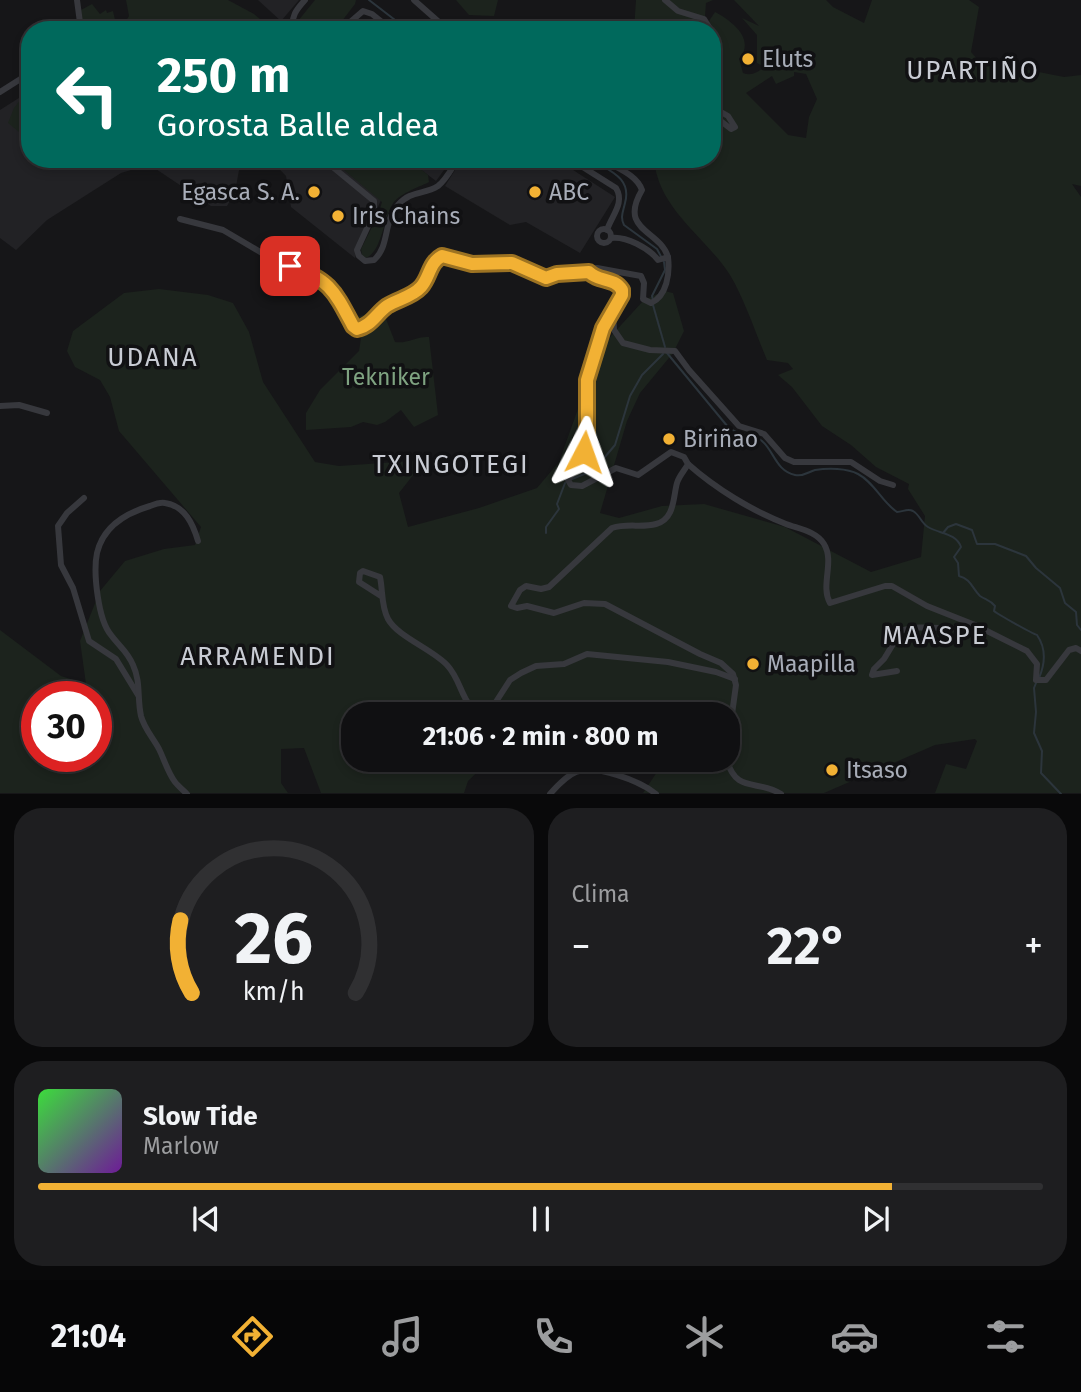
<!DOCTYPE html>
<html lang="es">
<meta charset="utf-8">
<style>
body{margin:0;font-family:"Fira Sans",sans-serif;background:#1e1e20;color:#f1f3f6;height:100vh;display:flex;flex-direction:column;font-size:26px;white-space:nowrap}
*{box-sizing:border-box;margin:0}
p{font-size:23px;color:#9c9d9f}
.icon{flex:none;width:38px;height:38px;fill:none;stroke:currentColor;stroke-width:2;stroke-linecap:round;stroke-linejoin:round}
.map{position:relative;height:794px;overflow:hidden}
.side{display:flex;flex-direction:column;gap:14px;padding:14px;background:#09090a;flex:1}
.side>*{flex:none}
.hud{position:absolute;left:21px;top:21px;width:700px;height:147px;border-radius:28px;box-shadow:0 4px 10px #0003,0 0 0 2px #303032;background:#00695c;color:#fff;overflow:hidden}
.speed{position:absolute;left:21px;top:681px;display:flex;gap:14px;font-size:35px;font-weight:700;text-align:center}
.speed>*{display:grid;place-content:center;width:91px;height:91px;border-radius:50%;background:#101012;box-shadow:0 4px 10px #0003,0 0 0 2px #303032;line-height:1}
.speed .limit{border:10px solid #d22;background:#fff;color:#111}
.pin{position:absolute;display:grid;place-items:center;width:60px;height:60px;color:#fff;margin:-30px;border-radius:14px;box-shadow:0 4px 10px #0006}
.me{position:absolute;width:77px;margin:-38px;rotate:4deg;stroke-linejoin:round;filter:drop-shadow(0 0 5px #0008)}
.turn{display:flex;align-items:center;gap:24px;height:147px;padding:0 21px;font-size:32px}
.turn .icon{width:91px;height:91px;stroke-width:2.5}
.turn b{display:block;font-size:49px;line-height:60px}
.big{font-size:52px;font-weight:700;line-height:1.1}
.side .tile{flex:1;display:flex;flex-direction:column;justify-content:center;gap:10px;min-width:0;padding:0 24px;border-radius:28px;background:#1e1e20}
.side .dial{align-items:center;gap:0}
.dial svg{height:182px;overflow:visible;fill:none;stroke:#303032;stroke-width:7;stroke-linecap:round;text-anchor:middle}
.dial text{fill:#f1f3f6;stroke:none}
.song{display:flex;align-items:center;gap:21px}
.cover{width:84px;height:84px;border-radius:10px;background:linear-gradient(135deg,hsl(120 70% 55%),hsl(280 70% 35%))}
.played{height:7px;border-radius:4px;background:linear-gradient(90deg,#f2b134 85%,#303032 85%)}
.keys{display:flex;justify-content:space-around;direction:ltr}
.heat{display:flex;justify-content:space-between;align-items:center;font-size:38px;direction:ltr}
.side .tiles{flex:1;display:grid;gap:14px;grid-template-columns:1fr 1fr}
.tile:last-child{grid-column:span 2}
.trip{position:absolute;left:341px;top:702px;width:399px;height:70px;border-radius:28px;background:#101012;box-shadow:0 4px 10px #0003,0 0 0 2px #303032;font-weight:700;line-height:70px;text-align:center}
.tab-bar{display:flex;height:112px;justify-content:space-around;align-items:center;background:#060607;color:#9c9d9f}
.tab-bar .icon{width:49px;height:49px}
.tab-bar .current{color:#f2b134}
.tab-bar b{font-size:32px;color:#f1f3f6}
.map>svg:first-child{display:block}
.built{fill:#222225}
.green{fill:#1c231d;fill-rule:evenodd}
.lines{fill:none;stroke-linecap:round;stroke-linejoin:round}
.stream{stroke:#2c353c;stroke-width:2}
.minor{stroke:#37383d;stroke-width:6}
.route-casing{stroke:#9d7322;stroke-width:18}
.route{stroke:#f2b134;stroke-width:12}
.poi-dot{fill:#f2b134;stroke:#111113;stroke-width:2.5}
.labels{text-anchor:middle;stroke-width:7;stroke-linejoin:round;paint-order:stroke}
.poi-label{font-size:23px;fill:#a8adb8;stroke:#111113;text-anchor:start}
.park-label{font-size:23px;fill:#7fa381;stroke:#111113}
.quarter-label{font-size:26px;letter-spacing:2px;fill:#c9ccd4;stroke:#111113}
</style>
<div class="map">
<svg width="1081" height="794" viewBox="0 0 1081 794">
<rect width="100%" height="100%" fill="#161618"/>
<g class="built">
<polygon points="258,0 299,0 281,21"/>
<polygon points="30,91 30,159 241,159 235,192 227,206 211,206 156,169 141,167 121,173 47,220 16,250 0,238 0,110"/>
<polygon points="270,159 331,159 381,200 355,258 291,207 286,176"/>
<polygon points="407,159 452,159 436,181"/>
<polygon points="462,159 556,159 615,197 580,253 526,222 510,225 445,186"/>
</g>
<g class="green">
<polygon points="126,0 228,0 254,14 273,30 82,30 81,10 92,4 100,14 106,10 107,13 113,11 115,20 126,21 129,16"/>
<polygon points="315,0 356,0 355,4 335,30 298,30 298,21"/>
<polygon points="456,0 498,0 494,16 469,15"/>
<polygon points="636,0 713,0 706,3 704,30 634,30"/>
<path d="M734,0H826L833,7L864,23L872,0H969L979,7L971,52L978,60L1064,77L1081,75V186L1072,184L1081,197V793H935L946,764L966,769L977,741L975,739L935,745L824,793H643L665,760H728V714H354V760H490L468,781L464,793H321L304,748L281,749V783L288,793H0V630L61,676L86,684L80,641L100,591L125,561L164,549L195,545L201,527L119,431L110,397L100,380L75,367L67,351L73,331L124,293L159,289L208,295L233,303L249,332L263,382L315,462L339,466L425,460L399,493L408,527L479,508L537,488L559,462L593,367L611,336L644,300L664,291L673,293L684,331L673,353L640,393L627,421L600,513L619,518L662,506L704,504L785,527L871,572L921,557L925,516L908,489L909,484L876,467L851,445L822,426L792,387L778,375L793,369L788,363L767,360C756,334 744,298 730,275C705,236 658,209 654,159H712L714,30L709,21L715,12C732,21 756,39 739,59L743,73C751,76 757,73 764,67L757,63V35L742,18L759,26ZM794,72L806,74L817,99L809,117L806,138L788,135L746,93L772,76L776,84L794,76ZM37,696H96V756H37Z"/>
<polygon points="30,87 30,131 24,136 8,123 14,108"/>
<path d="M331,159H408L428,175L429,182C417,188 398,194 392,205C383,220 382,251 366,258L362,255L361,249L378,215L382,202Z"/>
<path d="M382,309L395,342C407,344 417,336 429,337L438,415L414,427L401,410L385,422L377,425L363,422L351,427L306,430V413L320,390L359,351L361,338L354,318Z"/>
</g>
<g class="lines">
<g class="stream">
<polyline points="369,0 408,30"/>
<path d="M591,159C610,171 632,178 625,203C623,212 620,217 624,225L657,249L664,262L665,270L652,296L653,300"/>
<polyline points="653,305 665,347"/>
<path d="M667,353L728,427C740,437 753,434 762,441C774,451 776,471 795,475C803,477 808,472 815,470C828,468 847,468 858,474C875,483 881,501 897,512C903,512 907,508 913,511C920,515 921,523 928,527C940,534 956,533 961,547L954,557L958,563L959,576C971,579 972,588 980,596C986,600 990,600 995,606L994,611C999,615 1033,634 1037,635C1046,648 1045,664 1039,678"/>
<polyline points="572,479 594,470 615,445 630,396 642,375 663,354"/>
<polyline points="546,533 546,527 559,509 557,504 565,483"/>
<polyline points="943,533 948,527 956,524 972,530 977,544 995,544 1026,556 1036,568 1060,588 1065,603 1076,612 1077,625 1081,630"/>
<polyline points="1036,683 1034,688 1036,712 1034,733 1042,751 1041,773 1061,794"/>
</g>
<g class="minor">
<polyline points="77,0 81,30"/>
<polyline points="414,0 448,30"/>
<polyline points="665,0 678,11 704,19 711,30"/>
<path d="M293,30C291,16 296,10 305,0"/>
<polyline points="341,30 363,11 372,14 392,30"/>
<polyline points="0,92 30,73"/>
<polyline points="712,107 728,116 735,127 731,129 722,122 712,118"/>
<path d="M323,159L374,201V213L357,250L359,256L365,261L374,260C390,246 383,221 398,205C411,190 424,195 438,186C446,180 452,168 458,159"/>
<path d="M570,159L616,188C625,203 612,215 607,230"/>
<path d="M602,159C616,168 636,174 642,190C618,231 659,229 668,257"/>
<path d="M624,159C640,166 653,167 668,159"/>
<path d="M180,219L223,230L272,259L313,275L336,293L353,326L357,329C371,326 376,314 387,306C398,299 412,297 421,287C430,277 429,263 442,256L472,264L512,263L546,278L557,274L589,272"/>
<circle cx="604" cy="236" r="7"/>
<path d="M611,238C626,236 649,248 658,260L668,257C670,273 667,296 651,303L643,299L644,283L641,276L597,268L590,269V274L618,284L622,290L620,299L603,328L587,380L585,448L576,469L568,480L571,485L582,486L616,468L638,475L671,452L684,457L688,464C685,470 679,476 677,483C673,497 675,519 656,524C642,528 627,523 612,528L549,587L541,589L526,586L520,590L511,606L517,608L527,606L554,613L584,603L605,604L700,654L721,663L733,674L736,685L728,743"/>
<polyline points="613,311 614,330 623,343 650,350 675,351 689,370 739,426 764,434 785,458 794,462 851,462 880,481 893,485"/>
<polyline points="0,406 19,405 47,413"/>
<path d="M688,464C715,488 752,511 786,524C799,529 816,531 824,544C835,562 820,585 830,603L885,586H892L927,606L975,625C958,634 923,622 901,631L884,659L874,669L872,675L897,671"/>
<polyline points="84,498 67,513 58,526 61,565 73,588 89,641 116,659 138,695"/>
<path d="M381,596L359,582L360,573L363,571L380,577C383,591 381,606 388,619C398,637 432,649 447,665C464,683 461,710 485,713L492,708L510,680L521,673L536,666L564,664L587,654L668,662L716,672L735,679"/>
<polyline points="975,625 1027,651 1037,664 1036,680 1046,680 1069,650 1076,648 1081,651"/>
<path d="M727,760C736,794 758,779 781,794"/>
<path d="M187,794C183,790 178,786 175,782C168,773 164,759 159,749C153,738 144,728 141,716C137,698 141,682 133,665C128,652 119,646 111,635C98,620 93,572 97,553C103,527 126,513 150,506C155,504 161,502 165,503C185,506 193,524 198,541"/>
<path d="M550,794C557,786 566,776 576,772C596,764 640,781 656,794"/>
</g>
</g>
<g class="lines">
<g class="route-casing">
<path id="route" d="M290,266C330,279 335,292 353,326L357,329C371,326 376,314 387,306C398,299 412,297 421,287C430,277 429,263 442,256L472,264L512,263L546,278L557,274L589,272C598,282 614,277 622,290V295L603,328L587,380V440L584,452"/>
</g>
<use href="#route" class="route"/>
</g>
<g class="poi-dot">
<circle cx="748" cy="59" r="7"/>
<circle cx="314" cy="192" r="7"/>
<circle cx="535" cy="192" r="7"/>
<circle cx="338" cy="216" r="7"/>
<circle cx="669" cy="439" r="7"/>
<circle cx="753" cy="664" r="7"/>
<circle cx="832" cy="770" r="7"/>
</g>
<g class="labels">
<g class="poi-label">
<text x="762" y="67">Eluts</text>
<text x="300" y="200" text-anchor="end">Egasca S. A.</text>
<text x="549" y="200">ABC</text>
<text x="352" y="224">Iris Chains</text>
<text x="683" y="447">Biriñao</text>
<text x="767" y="672">Maapilla</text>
<text x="846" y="778">Itsaso</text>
</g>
<g class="park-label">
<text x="386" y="385">Tekniker</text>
</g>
<g class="quarter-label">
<text x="973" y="79">UPARTIÑO</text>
<text x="153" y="366">UDANA</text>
<text x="451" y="473">TXINGOTEGI</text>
<text x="935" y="644">MAASPE</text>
<text x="258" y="665">ARRAMENDI</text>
</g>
</g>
</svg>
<div class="speed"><div class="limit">30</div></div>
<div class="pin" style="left:290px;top:266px;background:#d93025"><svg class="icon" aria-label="arrive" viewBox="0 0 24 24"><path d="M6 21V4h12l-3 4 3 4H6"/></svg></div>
<svg class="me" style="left:584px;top:452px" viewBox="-20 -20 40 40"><path d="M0-17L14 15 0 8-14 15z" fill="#f2b134" stroke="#fff" stroke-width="4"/></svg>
<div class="trip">21:06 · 2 min · 800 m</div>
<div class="hud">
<div class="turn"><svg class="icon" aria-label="left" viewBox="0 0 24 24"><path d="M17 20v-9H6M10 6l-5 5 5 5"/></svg><div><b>250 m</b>Gorosta Balle aldea</div></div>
</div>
</div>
<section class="side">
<div class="tiles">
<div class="tile dial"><svg viewBox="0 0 100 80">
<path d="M14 69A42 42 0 1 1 86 69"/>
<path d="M14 69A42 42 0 0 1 9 37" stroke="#f2b134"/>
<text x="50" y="56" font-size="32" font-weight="700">26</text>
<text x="50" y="72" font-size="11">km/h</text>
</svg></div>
<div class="tile"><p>Clima</p>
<div class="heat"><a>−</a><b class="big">22°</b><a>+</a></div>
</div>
<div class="tile">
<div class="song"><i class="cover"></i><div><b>Slow Tide</b><p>Marlow</p></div></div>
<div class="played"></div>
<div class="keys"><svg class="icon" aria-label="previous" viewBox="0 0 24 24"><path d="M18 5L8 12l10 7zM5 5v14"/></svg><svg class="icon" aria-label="pause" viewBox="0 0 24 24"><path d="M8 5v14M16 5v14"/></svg><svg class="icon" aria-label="next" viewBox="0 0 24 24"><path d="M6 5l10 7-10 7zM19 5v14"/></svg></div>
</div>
</div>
</section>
<nav class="tab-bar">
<b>21:04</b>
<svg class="icon current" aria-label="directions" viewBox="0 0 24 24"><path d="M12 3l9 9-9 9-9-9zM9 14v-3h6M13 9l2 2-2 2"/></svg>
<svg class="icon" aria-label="music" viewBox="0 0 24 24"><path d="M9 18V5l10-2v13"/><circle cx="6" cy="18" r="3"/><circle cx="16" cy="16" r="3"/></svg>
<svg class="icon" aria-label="phone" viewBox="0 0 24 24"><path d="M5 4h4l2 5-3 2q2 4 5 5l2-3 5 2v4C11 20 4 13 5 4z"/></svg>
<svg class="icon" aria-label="climate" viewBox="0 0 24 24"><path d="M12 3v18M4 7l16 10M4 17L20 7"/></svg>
<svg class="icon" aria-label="car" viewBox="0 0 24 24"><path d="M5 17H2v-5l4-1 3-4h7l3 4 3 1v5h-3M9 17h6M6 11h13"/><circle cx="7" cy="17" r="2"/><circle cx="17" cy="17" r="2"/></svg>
<svg class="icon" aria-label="filters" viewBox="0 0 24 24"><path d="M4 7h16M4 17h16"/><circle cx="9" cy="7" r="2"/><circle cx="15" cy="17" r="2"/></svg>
</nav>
